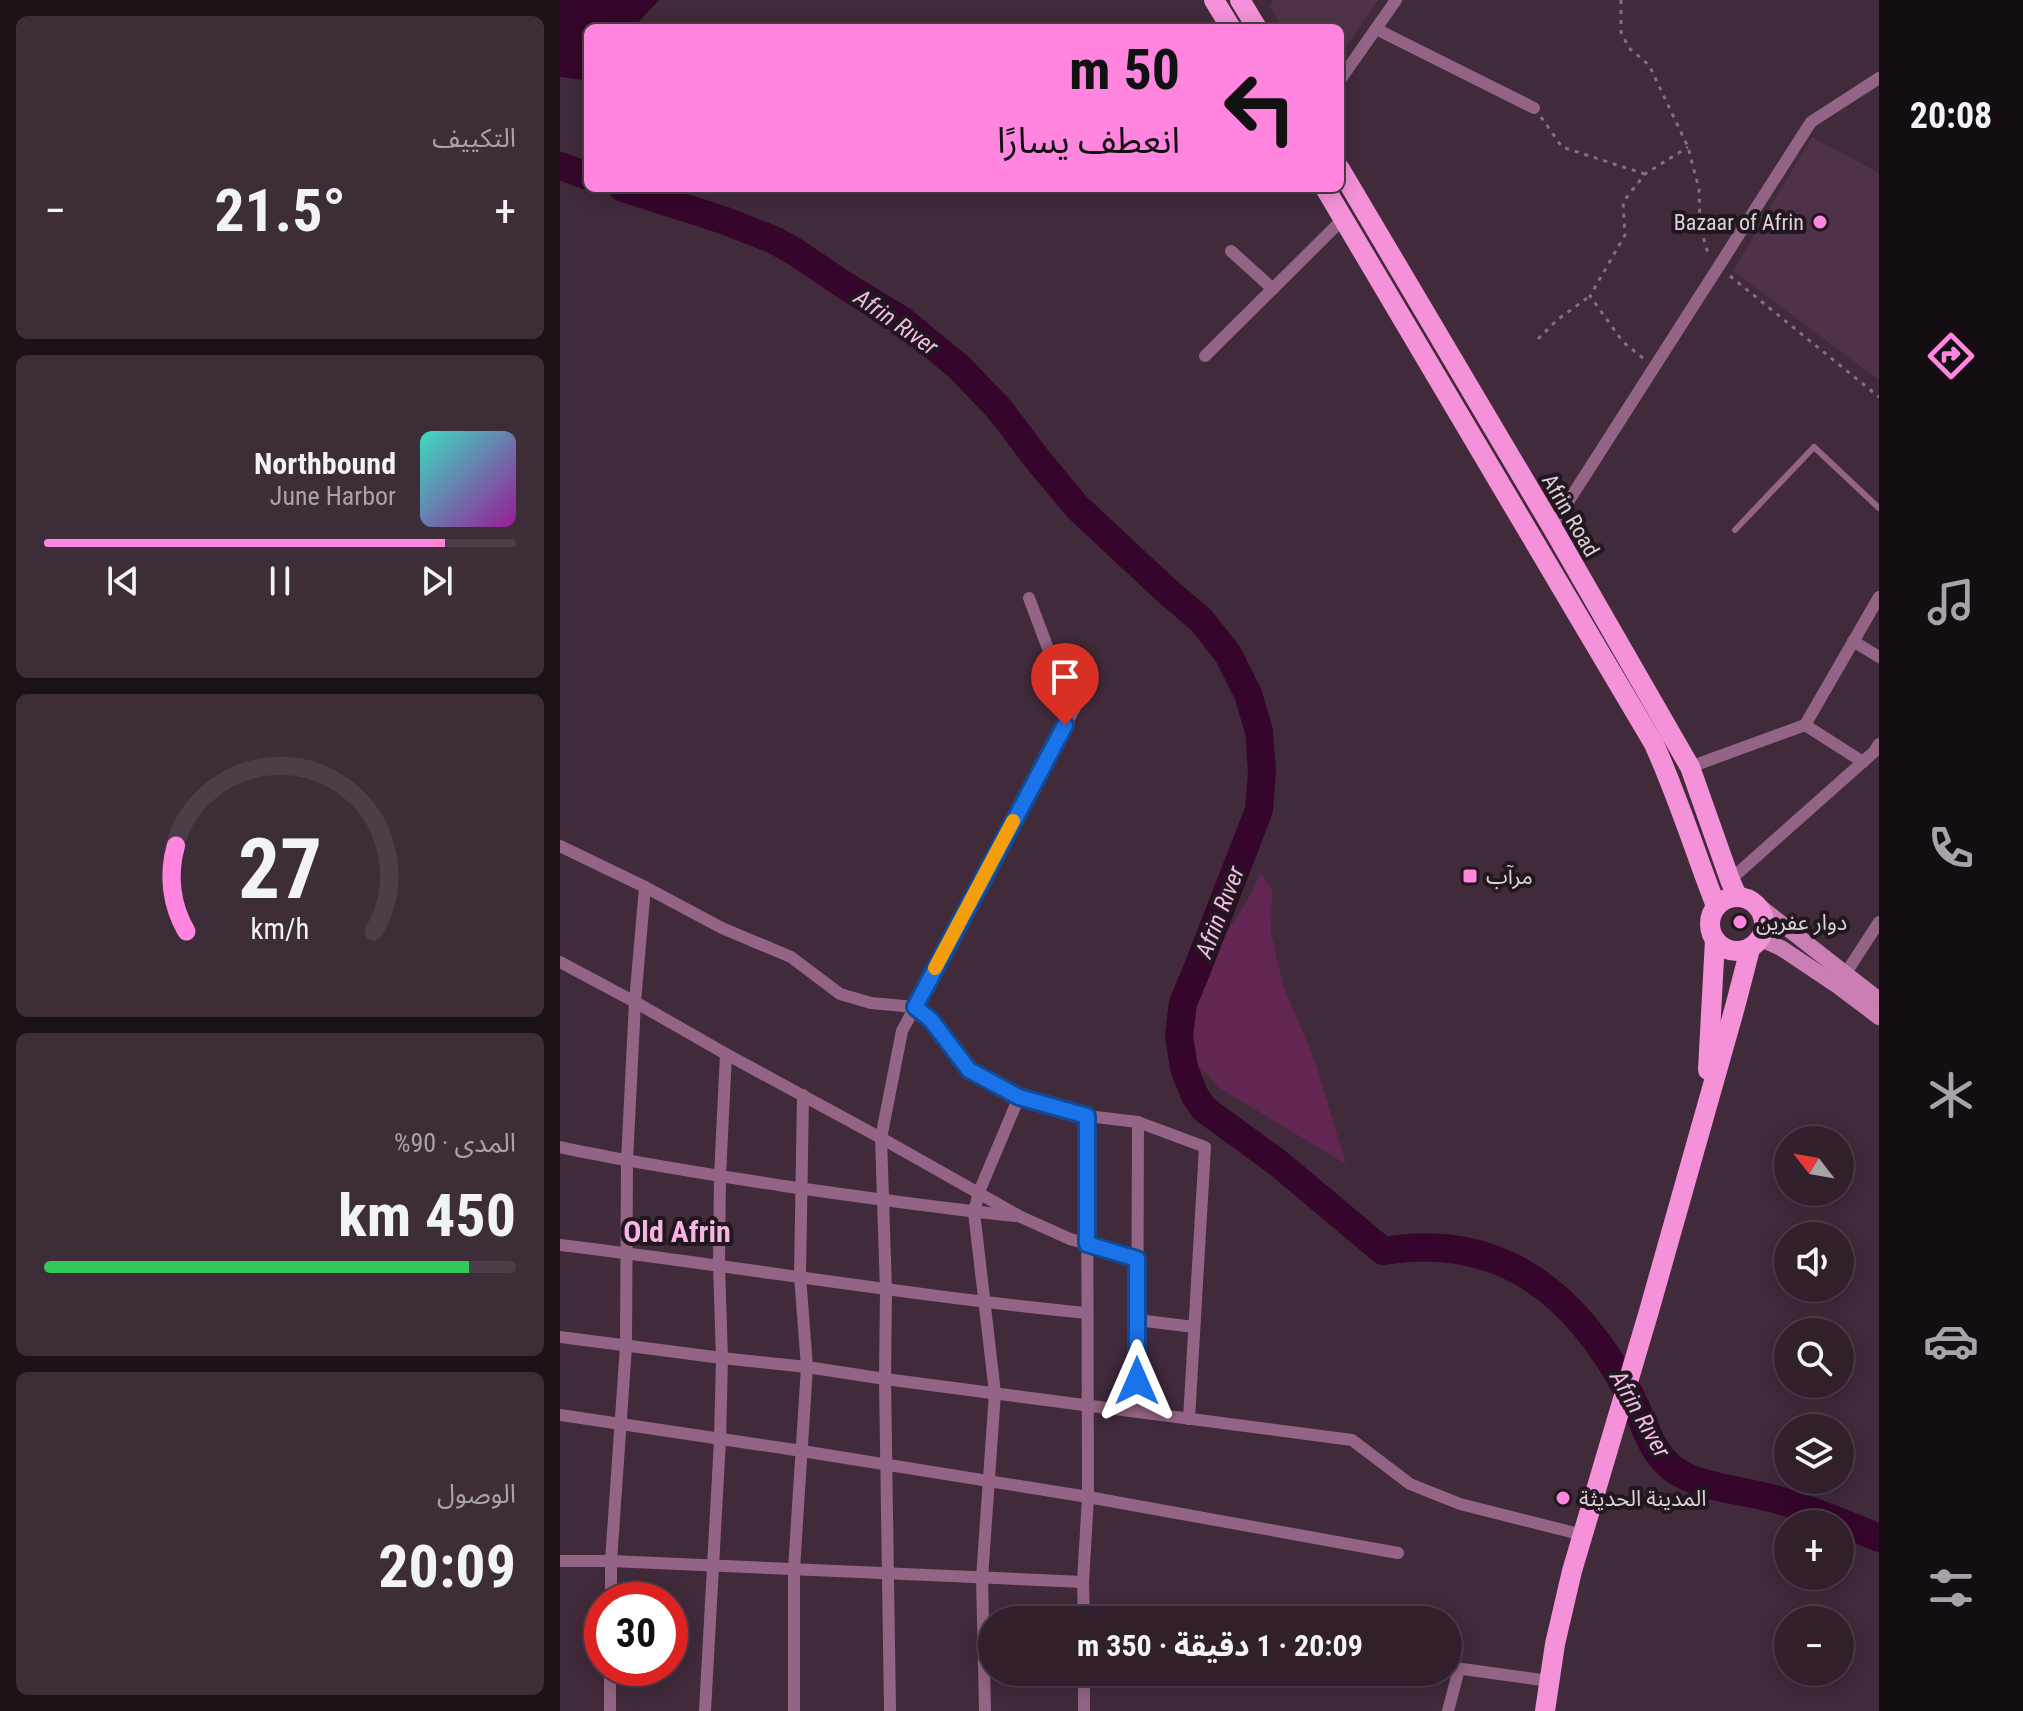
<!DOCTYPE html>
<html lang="ar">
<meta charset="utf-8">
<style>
body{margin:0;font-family:"Roboto Condensed","Noto Sans Arabic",sans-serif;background:#3d2d38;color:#f1f3f6;direction:rtl;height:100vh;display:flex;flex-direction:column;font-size:30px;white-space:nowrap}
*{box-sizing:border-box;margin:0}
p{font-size:26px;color:#a8a3a9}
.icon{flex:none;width:44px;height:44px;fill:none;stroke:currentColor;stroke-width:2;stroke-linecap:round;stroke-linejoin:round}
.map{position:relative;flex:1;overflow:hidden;direction:ltr}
.side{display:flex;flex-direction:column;gap:16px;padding:16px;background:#1b1218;width:560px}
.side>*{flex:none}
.hud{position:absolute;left:24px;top:24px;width:760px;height:168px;border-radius:12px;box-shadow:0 4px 20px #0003,0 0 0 2px #4c3e48;direction:rtl;background:#ff85df;color:#111;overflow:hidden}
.needle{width:52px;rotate:301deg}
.fabs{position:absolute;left:1214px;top:1126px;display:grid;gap:16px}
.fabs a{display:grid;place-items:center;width:80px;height:80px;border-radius:50%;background:#31202c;box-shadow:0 4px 20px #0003,0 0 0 2px #4c3e48;font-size:40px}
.speed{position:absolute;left:24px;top:1582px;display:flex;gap:16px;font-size:40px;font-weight:700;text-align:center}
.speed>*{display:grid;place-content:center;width:104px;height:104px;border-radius:50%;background:#31202c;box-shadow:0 4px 20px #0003,0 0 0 2px #4c3e48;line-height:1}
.speed .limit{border:12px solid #d22;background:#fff;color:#111}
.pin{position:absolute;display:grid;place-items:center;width:68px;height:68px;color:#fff;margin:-82px -34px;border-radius:50% 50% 50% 0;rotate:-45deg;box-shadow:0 0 8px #0007}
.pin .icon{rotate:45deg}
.me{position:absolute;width:88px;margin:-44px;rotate:0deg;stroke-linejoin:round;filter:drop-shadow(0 0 6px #0008)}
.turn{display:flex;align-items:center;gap:28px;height:168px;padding:0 32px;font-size:36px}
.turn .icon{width:104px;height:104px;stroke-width:2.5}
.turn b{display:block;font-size:56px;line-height:68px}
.big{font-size:60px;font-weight:700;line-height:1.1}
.side .widget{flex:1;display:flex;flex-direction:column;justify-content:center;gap:12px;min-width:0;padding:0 28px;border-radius:12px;background:#3d2d38}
.side .dial{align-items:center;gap:0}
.dial svg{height:208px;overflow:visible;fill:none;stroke:#4c3e48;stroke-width:7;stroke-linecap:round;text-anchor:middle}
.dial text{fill:#f1f3f6;stroke:none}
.song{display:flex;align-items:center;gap:24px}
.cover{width:96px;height:96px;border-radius:12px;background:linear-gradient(135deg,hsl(170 70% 55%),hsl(300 70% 35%))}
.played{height:8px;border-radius:4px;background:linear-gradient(90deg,#ff85df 85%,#4c3e48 85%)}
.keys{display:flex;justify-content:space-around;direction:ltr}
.heat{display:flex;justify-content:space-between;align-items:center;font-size:44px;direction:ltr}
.charge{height:12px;border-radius:6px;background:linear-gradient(90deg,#34c759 90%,#4c3e48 0)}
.trip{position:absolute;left:418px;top:1606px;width:484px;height:80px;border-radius:40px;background:#31202c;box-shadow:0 4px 20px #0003,0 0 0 2px #4c3e48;font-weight:700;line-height:80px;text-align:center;direction:rtl}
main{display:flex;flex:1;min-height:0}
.menu{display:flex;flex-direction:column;width:144px;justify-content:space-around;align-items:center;background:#140d12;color:#a8a3a9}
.menu .icon{width:56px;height:56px}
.menu .selected{color:#ff85df}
.menu b{font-size:36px;color:#f1f3f6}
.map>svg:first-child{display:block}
.built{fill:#4f3247}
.green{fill:#622653}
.water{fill:#36052c}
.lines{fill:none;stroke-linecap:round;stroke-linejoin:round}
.river{stroke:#36052c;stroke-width:28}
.path{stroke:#84707d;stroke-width:3;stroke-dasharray:4 6;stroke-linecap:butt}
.lane{stroke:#946486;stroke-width:6}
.street{stroke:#946486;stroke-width:12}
.secondary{stroke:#ca7eb4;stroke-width:16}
.primary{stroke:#f491d8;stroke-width:20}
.route-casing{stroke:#114b97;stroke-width:20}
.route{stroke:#1a73e8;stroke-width:14}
.slow{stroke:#f59e0b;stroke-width:14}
.poi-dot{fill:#ff85df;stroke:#21171e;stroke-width:3}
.labels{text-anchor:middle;stroke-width:8;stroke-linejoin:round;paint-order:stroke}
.poi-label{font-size:22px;fill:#decfd9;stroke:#21171e;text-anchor:start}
.street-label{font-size:22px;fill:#decfd9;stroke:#21171e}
.water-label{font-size:24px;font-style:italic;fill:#f4b9e2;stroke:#21171e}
.district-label{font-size:30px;font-weight:bold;fill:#f8b4e3;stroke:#21171e}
</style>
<main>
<nav class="menu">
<b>20:08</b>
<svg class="icon selected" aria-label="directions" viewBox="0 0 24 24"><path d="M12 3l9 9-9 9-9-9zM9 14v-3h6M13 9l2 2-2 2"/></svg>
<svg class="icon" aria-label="music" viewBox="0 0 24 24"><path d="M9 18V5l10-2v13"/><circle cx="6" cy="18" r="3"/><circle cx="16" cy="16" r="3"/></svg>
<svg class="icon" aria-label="phone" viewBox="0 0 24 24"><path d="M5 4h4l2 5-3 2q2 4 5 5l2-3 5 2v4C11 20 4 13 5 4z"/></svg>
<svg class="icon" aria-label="climate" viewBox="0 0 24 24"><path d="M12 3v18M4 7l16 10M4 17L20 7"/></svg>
<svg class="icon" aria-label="car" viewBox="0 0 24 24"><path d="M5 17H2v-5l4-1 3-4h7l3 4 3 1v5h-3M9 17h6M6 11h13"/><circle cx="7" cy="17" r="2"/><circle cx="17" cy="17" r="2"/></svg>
<svg class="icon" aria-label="filters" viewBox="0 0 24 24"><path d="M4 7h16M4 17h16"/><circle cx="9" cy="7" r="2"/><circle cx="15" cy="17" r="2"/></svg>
</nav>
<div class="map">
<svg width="1319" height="1711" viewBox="0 0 1319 1711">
<rect width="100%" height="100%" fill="#412a3a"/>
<g class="built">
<polygon points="713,0 818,0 780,57 780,28 722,28 710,7"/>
<polygon points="1252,137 1319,173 1319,380 1173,271"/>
</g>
<polygon class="green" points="701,873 712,889 711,933 723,985 755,1061 786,1164 661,1089 635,1062 624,1021 665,935 686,903"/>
<polygon class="water" points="0,0 99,0 73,28 28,28 28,76 24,80 0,77"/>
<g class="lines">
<g class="river">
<polyline points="0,166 28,176"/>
<path d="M63,188L163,220L214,240L237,253L281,283L343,321L400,368L441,411L477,459L517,507L607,591L641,620L668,654L688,694L699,731L702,771L699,810L636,972L623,1003L619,1036L624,1068L635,1096L644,1109L718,1163L823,1251C942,1231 1017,1295 1070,1395C1084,1420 1089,1450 1112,1468C1136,1487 1181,1490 1211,1498C1248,1508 1284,1523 1319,1538"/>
</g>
<g class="path">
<polyline points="1061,0 1061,32 1069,48 1089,65 1128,147 1139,189 1140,226 1149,257"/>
<polyline points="981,117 1002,147 1085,174"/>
<polyline points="1170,276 1319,397"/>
<polyline points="978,339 997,320 1030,296"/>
<polyline points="1083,358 1063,342 1030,296 1065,235 1063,202 1085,174 1128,147"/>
</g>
<polyline class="lane" points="1175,530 1254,447 1319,508"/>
<g class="street">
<polyline points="816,29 974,108"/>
<polyline points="780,80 836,0"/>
<polyline points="671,251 713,289"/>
<polyline points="645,356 783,219"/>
<polyline points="992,527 1251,122 1319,78"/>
<polyline points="1293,641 1319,657"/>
<polyline points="1245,725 1303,762"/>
<polyline points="1130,767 1245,725 1319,597"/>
<polyline points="0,846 85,887 162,928 231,957 280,994 311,1003 355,1007 371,1020 409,1070 459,1097 527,1116 578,1122"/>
<polyline points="1170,880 1314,752 1319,744"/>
<polyline points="0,962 75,1002 166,1054 321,1138 461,1217 510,1239 577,1259"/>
<polyline points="1282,979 1319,922"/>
<path d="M0,1147C74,1163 149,1174 224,1186C301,1197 378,1208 455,1216"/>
<path d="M0,1245C176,1266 351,1296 527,1313"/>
<polyline points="577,1320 634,1327"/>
<polyline points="0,1337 162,1358 247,1367 325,1379 792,1440 850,1484 900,1504 1023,1535"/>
<polyline points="577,1412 578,1122 645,1147 629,1419"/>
<polyline points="0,1415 242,1451 528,1497 838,1553"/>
<polyline points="0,1561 51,1561 523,1582"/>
<polyline points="51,1600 51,1561 66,1346 67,1161 75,1002 85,887"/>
<polyline points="524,1620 523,1582 528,1497 527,1116"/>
<polyline points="888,1667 989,1681"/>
<polyline points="524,1672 524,1711"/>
<polyline points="50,1711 50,1668"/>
<polyline points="145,1711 160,1440 162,1358 159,1265 160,1176 166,1054"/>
<polyline points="234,1711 234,1569 247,1367 240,1276 243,1095"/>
<polyline points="330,1711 325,1379 326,1290 321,1138 342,1031 519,700 496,670 469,598"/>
<polyline points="425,1711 422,1578 435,1393 414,1212 419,1192 459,1097"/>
<polyline points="888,1711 899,1669"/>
</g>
<g class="secondary">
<polyline points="1199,906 1319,1000"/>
<polyline points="1201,939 1221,948 1278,986 1319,1017"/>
</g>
<g class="primary">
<polyline points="654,0 671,28"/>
<polyline points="680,0 697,28"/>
<polyline points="780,169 992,527 1130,767 1170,880 1177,896"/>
<path d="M765,188L1094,744C1118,797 1135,852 1156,906"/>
<circle cx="1177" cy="924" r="27"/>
<polyline points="1148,1070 1155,940"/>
<polyline points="985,1711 995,1644 1012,1571 1089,1311 1175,1007 1190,949"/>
</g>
</g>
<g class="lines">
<g class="route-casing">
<polyline id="route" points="505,725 355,1007 371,1020 409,1070 459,1097 527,1116 527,1244 577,1259 577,1381"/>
</g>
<use href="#route" class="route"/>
<polyline class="slow" points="375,968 453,821"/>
</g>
<g class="poi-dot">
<circle cx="1260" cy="222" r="8"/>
<rect x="902" y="868" width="16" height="16" rx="4"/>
<circle cx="1180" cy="922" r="8"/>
<circle cx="1003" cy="1498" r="8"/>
</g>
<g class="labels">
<g class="poi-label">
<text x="1244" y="230" text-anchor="end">Bazaar of Afrin</text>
<text x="926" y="884">مرآب</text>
<text x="1196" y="930">دوار عفرين</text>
<text x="1019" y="1506">المدينة الحديثة</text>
</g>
<g class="street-label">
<text transform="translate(1011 515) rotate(60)" y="8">Afrin Road</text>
</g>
<g class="water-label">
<text transform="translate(336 322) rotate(35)" y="8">Afrin Rıver</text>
<text transform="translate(660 912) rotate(-69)" y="8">Afrin Rıver</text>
<text transform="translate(1080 1414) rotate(60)" y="8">Afrin Rıver</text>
</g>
<g class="district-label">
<text x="117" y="1242">Old Afrin</text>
</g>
</g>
</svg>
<div class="fabs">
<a><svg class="needle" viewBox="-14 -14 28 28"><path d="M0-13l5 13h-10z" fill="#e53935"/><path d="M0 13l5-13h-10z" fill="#a8a3a9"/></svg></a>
<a><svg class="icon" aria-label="sound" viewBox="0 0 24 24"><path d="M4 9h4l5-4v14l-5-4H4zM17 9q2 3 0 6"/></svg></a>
<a><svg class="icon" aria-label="search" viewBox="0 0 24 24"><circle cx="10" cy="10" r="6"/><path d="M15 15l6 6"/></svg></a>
<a><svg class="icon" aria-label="layers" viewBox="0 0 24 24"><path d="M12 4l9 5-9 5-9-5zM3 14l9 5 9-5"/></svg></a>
<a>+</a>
<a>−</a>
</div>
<div class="speed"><div class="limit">30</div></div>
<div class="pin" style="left:505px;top:725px;background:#d93025"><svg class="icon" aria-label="arrive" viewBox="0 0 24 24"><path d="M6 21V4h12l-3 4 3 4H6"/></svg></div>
<svg class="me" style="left:577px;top:1381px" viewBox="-20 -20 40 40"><path d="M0-17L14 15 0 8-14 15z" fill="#1a73e8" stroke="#fff" stroke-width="4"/></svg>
<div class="trip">20:09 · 1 دقيقة · 350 m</div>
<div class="hud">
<div class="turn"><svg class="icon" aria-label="left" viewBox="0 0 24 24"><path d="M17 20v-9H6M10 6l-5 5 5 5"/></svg><div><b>50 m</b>انعطف يسارًا</div></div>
</div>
</div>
<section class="side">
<div class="widget"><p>التكييف</p>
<div class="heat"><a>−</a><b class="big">21.5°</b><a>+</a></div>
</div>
<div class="widget">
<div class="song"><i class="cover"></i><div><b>Northbound</b><p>June Harbor</p></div></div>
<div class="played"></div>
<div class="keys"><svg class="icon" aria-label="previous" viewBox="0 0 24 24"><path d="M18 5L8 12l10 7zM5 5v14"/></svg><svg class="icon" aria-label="pause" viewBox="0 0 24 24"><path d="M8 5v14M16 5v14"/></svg><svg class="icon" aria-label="next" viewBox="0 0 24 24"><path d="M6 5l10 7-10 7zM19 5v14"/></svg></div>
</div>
<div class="widget dial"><svg viewBox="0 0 100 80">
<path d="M14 69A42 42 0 1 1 86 69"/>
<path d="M14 69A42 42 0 0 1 10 36" stroke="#ff85df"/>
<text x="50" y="56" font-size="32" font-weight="700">27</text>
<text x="50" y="72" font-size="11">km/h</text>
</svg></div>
<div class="widget"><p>المدى · 90%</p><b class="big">450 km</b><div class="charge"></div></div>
<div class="widget"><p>الوصول</p><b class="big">20:09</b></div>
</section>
</main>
